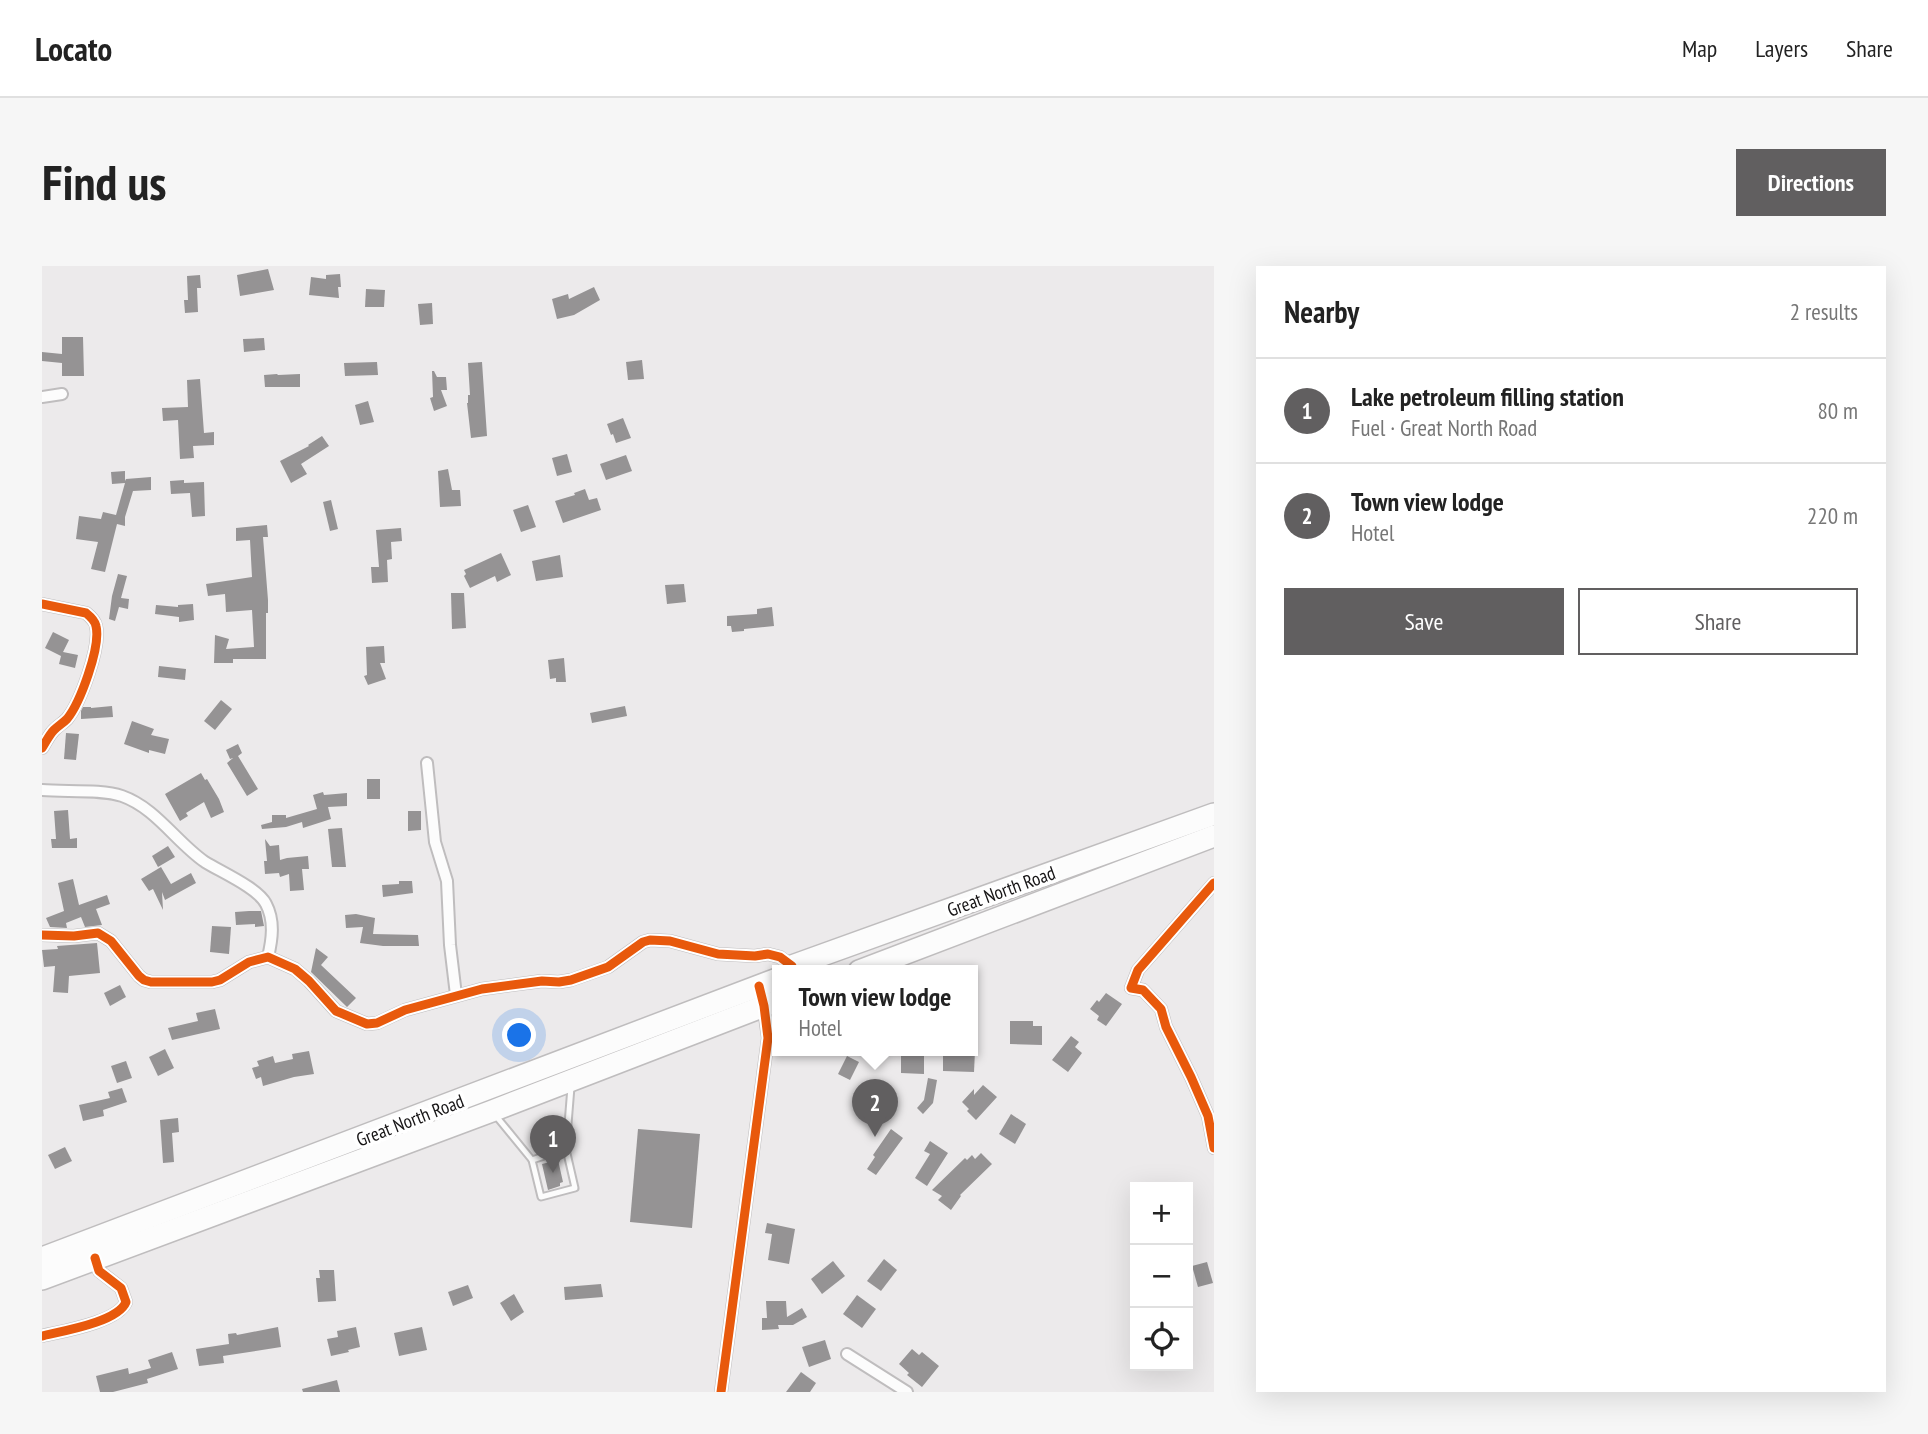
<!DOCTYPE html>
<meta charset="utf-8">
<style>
body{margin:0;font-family:"PT Sans Narrow",sans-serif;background:#f6f6f6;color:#222}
.controls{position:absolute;right:21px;bottom:21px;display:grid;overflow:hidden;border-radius:0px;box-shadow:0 7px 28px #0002}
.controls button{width:63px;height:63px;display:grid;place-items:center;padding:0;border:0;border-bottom:2px solid #e0e0e0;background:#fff;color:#222;font:35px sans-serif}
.you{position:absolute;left:478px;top:770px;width:24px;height:24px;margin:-18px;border:5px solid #fff;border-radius:50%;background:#1a73e8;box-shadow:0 0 0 10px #1a73e833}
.badge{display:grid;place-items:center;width:46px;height:46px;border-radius:50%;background:#615f60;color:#fff;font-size:23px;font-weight:700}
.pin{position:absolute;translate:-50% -58px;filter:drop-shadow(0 2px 4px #0008)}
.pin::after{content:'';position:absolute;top:37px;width:24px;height:21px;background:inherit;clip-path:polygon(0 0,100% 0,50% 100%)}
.popup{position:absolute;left:730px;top:699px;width:206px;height:91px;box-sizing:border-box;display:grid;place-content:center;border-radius:0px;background:#fff;filter:drop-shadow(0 2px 5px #0005);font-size:23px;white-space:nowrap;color:#767676}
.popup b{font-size:26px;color:#222}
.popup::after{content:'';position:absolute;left:50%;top:100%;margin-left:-14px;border:14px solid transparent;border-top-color:#fff}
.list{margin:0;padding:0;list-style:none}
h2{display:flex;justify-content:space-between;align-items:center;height:91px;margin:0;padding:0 28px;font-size:30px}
h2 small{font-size:23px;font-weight:400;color:#767676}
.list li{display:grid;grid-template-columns:46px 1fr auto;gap:21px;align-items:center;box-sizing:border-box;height:105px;padding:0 28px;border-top:2px solid #e0e0e0}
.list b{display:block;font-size:26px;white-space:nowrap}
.list p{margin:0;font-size:23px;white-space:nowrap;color:#767676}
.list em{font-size:23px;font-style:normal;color:#767676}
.actions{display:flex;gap:14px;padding:21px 28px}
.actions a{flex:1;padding:16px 0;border:2px solid #615f60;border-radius:0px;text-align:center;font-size:24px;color:#615f60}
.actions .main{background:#615f60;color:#fff}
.icon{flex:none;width:38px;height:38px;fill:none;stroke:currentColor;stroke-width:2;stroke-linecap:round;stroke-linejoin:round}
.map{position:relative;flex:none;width:1172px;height:1126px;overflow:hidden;border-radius:0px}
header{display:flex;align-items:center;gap:42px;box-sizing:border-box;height:98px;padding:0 35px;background:#fff;border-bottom:2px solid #e0e0e0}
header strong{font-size:33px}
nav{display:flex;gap:38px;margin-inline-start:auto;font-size:24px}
.intro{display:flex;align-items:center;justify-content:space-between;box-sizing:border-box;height:168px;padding:0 42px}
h1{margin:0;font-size:49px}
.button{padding:18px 32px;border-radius:0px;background:#615f60;color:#fff;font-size:24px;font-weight:700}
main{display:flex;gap:42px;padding:0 42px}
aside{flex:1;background:#fff;border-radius:0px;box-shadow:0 7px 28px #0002}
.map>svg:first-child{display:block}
</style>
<header>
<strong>Locato</strong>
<nav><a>Map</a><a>Layers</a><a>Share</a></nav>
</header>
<div class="intro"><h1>Find us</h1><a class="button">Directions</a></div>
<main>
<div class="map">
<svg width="1172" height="1126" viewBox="0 0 1172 1126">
<rect width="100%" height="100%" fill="#eceaeb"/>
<g fill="#959394">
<polygon points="226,3 232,24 198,30 195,9"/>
<polygon points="298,8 299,21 296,21 297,32 267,29 269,11 284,13 284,9"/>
<polygon points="158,9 159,22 155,22 156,46 143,47 142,34 146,34 145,10"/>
<polygon points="552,21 558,34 532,49 515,53 510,33 526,28 527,33"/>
<polygon points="324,23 343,24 342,41 323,41"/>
<polygon points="390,37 391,58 378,59 376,38"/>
<polygon points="20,71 41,71 42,110 20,110 20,97 0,95 0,86 20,88"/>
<polygon points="222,72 223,84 202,86 201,73"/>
<polygon points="600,94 602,113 586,114 584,96"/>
<polygon points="335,96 336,109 303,110 302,97"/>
<polygon points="440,96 445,170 429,172 425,137 426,137 426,129 428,129 426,97"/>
<polygon points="390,105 392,105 395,111 404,111 405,124 399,124 405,140 392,145 388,132 391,131"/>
<polygon points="235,108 236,109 258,108 258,121 223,121 222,109"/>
<polygon points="158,113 162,167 172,166 172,179 151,180 152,192 138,193 136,154 121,155 120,142 146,141 145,114"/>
<polygon points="326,135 332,156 318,159 313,139"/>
<polygon points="581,152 589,172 574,177 571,168 569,169 565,158"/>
<polygon points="280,170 287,180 259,198 265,208 249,217 238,195 267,180 266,179"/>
<polygon points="525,188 530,206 515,210 510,192"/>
<polygon points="584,189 590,205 564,214 558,198"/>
<polygon points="406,203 410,224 418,224 419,240 398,241 396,205"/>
<polygon points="83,205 83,215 84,213 109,211 109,224 91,225 83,251 83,260 75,258 63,306 49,303 56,276 34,273 37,250 59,253 61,246 74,249 83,217 70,218 69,206"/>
<polygon points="142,214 142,217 162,216 163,250 150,251 148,227 129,228 128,215"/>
<polygon points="543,223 547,234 555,232 559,244 521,257 513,235 533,229 532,227"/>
<polygon points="289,234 296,263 288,265 281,236"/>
<polygon points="486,239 494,261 479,266 471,244"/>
<polygon points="225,259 226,271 221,271 226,334 226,347 224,347 224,393 191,393 191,397 172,397 173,369 187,373 184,383 212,381 210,344 184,346 183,328 166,330 164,318 210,311 208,274 194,275 194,262"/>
<polygon points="359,262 360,275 349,276 350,293 345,294 346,316 330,317 329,301 337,301 334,264"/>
<polygon points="459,287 469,309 455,316 453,310 428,322 422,310 424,308 422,304"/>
<polygon points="518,289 521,311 494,315 490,295"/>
<polygon points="76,308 85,310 79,332 87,333 86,343 77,341 73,355 67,353 70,330"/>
<polygon points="642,318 644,336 625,338 623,319"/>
<polygon points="409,327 422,327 424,362 410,363"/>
<polygon points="151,338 152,354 137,356 137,351 113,348 114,339 136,341 136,339"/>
<polygon points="730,341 732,360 702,363 702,365 690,366 689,360 685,360 685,350 715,348 715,343"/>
<polygon points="11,366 27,374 21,386 36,389 33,402 17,398 19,390 3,382"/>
<polygon points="342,380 343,397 338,397 344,413 326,419 322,410 325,409 324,381"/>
<polygon points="522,392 524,416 514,416 514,412 508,413 506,394"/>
<polygon points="117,400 144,403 143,414 116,411"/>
<polygon points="179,434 190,443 173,464 162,455"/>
<polygon points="70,440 71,451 39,453 39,445 41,441 49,441 49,442"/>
<polygon points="583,440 585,450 550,457 548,447"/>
<polygon points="90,455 112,463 109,469 127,473 123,488 107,484 107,487 82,478"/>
<polygon points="24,467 37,468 34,494 22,493"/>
<polygon points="196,478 200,487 196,490 216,523 205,530 185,497 191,492 188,493 184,484"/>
<polygon points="159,507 163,514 165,513 177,533 182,546 169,552 162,536 144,547 146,550 138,555 123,528"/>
<rect x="325" y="513" width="13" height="20"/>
<polygon points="281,526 282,529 305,527 305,540 286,541 289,553 261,562 260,556 244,561 220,563 219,559 230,556 230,549 244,549 244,552 275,543 271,529"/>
<polygon points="26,544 28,573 35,572 35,582 10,582 9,573 14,573 12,545"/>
<polygon points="366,545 379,545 379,564 366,565"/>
<polygon points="300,562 304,601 290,601 286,563"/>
<polygon points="223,573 228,580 237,579 238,594 245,592 266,590 267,603 260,603 262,624 248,625 247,608 238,611 237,607 223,608 222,595 225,595"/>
<polygon points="126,580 133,591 116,601 110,590"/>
<polygon points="119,601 129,618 149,607 154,617 123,634 120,626 121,644 111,623 107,625 99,613"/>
<polygon points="31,613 37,639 65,629 68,638 54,643 60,659 43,661 39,651 24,657 25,662 8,661 4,652 22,645 16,617"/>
<polygon points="357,615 370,615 371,627 341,631 340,619 357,618"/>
<polygon points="207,645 219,645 222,660 213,661 213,658 194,659 193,646"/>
<polygon points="314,648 333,652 331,668 376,669 377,680 341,680 318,677 321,661 304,662 303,649"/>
<polygon points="170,660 189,661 187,688 168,686"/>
<polygon points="55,677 58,707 27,710 26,727 11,726 13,700 2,701 0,684 16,683 15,680"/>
<polygon points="274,682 286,691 279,699 314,732 305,741 269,706"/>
<polygon points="78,719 84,731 68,740 62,727"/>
<polygon points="1064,727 1080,738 1064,760 1055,754 1057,750 1048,743 1055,734 1057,736"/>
<polygon points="173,743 178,763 130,774 126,762 156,755 154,747"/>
<polygon points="968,755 991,755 991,760 1000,760 1000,779 968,778"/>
<polygon points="1029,770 1037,776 1033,781 1040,787 1026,806 1010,794"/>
<polygon points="123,783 132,802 116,810 107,791"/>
<polygon points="267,785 272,808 252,811 221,820 219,811 214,813 210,802 217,800 215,795 231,790 233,797 251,793 250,788"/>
<polygon points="901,785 933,785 932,806 901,805"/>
<polygon points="859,786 882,786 882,808 859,807"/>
<polygon points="805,790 817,796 808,814 796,808"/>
<polygon points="84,795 90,812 75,817 69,800"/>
<polygon points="886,812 895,814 891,837 881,848 875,842 882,834"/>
<polygon points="941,819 955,831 934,854 925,845 927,843 920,836 932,823 932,829"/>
<polygon points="80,822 85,836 61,844 62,850 41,855 37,839 68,832 66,826"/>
<polygon points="969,848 984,858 973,878 957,868"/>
<polygon points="136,852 137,866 130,867 132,896 121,897 118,854"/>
<polygon points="596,863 658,868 650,962 588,956"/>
<polygon points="849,863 861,872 834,909 825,903 833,891 831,889"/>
<polygon points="888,875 906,887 885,920 873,912 888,888 882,885"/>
<polygon points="23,881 30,895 13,903 6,889"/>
<polygon points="939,887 950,898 918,929 919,930 909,944 896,934 900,930 890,924 923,892 925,894 930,889 933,893"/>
<polygon points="516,894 521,916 518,917 518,920 506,924 500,898"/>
<polygon points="725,957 753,963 747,998 726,994 730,968 723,967"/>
<polygon points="842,993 855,1004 839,1025 825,1015"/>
<polygon points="791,995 803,1010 780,1028 769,1013"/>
<polygon points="1165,996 1171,1017 1156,1021 1150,1000"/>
<polygon points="277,1004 292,1004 294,1035 276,1036 274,1012 278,1012"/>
<polygon points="559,1018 561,1031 523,1034 522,1021"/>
<polygon points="426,1019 431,1032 411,1040 406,1026"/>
<polygon points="472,1028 482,1046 469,1055 458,1037"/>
<polygon points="815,1029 834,1043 820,1062 801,1048"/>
<polygon points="724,1035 744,1035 745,1051 760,1042 765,1051 751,1059 736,1059 737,1063 720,1064 720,1052 725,1052"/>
<polygon points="236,1061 239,1081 181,1090 182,1097 157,1100 154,1083 187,1078 186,1068 194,1067 195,1069"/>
<polygon points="314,1061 318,1081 306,1084 307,1086 289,1090 285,1073 296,1071 295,1065"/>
<polygon points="380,1061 385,1084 357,1090 352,1067"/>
<polygon points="783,1074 789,1093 767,1101 760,1081"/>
<polygon points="870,1083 877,1089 880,1086 897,1100 880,1121 865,1109 867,1107 857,1098"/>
<polygon points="130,1086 136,1103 105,1113 106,1117 71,1126 58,1126 54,1110 86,1102 87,1108 109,1102 106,1094"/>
<polygon points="759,1106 774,1117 768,1126 744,1126"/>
<polygon points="295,1114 298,1126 261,1126 260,1123"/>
</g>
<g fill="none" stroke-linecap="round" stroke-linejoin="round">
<defs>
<g id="lane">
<polyline points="454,850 490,894 524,883 529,821"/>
<polyline points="490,894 499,931 533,922 524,883"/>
</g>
<g id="street">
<polyline points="0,131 20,128"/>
<path d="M0,338L44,347C49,351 53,355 54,360C59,381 38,437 25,453C21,457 16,460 12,464C7,469 4,476 0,482"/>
<polyline points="385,497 393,576 405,615 408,679 414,729"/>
<path d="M0,524C23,526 60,523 80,530C114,542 134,576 163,596C179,606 216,622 224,638C233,655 230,674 226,691"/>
<polyline points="1172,617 1096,704 1089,722 1101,724 1119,743 1124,761 1149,811 1166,850 1172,882"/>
<polyline points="0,669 32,670 56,667 69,675 97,710 102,714 109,716 170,716 178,714 207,696 226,691 253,703 267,715 294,745 325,758 335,757 363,744 440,723 500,715 517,716 529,714 566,701 601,676 608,674 628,675 676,688 713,690 726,688 738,691 750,700"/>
<path d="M0,1070C21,1065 76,1056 84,1036L79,1022L57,1005L53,992"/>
<polyline points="805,1088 865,1126"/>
<polyline points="679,1126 726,772 721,736"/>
</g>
<g id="highway">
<polyline points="748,705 750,700 1172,548"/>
<polyline points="817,705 1172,570"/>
<polyline points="0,992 735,713"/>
<polyline points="0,1013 450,845 735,735"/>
</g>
</defs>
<use href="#lane" stroke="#bfbdbe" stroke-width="9"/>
<use href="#street" stroke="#bfbdbe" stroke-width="14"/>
<use href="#highway" stroke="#bfbdbe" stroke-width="24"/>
<use href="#lane" stroke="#fcfcfc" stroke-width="5"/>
<use href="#street" stroke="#fcfcfc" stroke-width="10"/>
<use href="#highway" stroke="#fcfcfc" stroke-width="21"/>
<defs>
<g id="cycleway">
<path d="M0,338L44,347C49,351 53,355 54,360C59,381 38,437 25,453C21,457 16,460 12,464C7,469 4,476 0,482"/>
<polyline points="1172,617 1096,704 1089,722 1101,724 1119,743 1124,761 1149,811 1166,850 1172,882"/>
<polyline points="0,669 32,670 56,667 69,675 97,710 102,714 109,716 170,716 178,714 207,696 226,691 253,703 267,715 294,745 325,758 335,757 363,744 440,723 500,715 517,716 529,714 566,701 601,676 608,674 628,675 676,688 713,690 726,688 738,691 750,700"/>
<path d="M0,1070C21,1065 76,1056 84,1036L79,1022L57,1005L53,992"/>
<polyline points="679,1126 726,772 722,740 717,720"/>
</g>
</defs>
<use href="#cycleway" stroke="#fff" stroke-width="13"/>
<use href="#cycleway" stroke="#e8590c" stroke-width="9"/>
</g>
<g text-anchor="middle" stroke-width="7" stroke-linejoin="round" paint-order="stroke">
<g font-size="19" fill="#161415" stroke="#fff">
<text transform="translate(959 625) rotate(-20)" y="7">Great North Road</text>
<text transform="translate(368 854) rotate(-21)" y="7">Great North Road</text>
</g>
</g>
</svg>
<div class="controls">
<button>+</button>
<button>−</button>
<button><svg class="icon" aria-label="locate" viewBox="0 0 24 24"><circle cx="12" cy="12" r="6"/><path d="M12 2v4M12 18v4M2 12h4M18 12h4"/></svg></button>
</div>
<div class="you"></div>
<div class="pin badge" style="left:511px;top:907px">1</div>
<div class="pin badge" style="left:833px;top:871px">2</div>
<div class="popup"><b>Town view lodge</b>Hotel</div>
</div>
<aside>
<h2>Nearby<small>2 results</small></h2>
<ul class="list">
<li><span class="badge">1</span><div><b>Lake petroleum filling station</b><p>Fuel · Great North Road</p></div><em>80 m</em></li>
<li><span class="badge">2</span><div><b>Town view lodge</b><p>Hotel</p></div><em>220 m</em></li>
</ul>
<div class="actions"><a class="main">Save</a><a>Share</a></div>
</aside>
</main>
